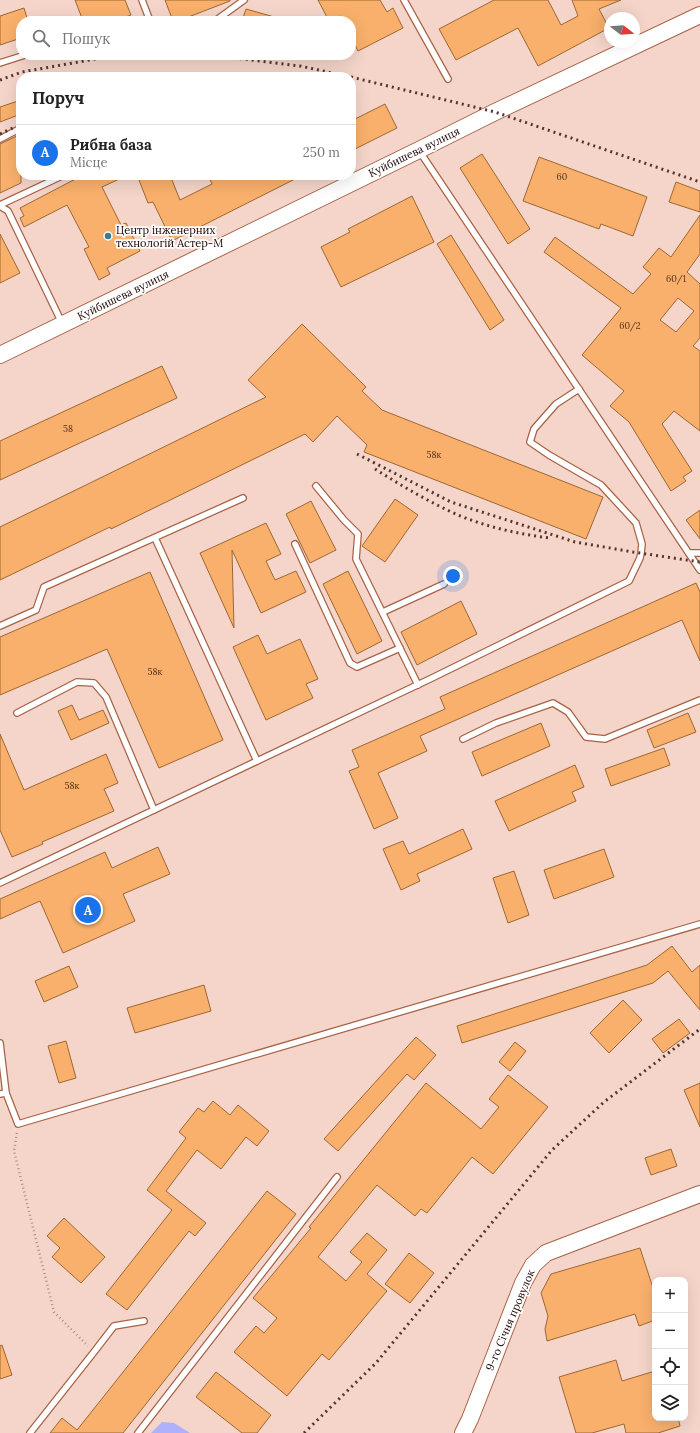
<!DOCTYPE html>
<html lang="uk">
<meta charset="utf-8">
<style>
body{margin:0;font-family:Lora,serif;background:#f6f6f6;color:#222}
.controls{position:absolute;right:12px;bottom:12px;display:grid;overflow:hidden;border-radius:8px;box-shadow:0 4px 16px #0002}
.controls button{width:36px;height:36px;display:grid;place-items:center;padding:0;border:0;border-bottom:1px solid #e0e0e0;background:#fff;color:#222;font:20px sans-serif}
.compass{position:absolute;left:604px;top:12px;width:36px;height:36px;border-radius:50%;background:#fff;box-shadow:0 4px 16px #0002;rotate:107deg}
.you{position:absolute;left:453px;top:576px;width:14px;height:14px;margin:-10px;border:3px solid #fff;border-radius:50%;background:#1a73e8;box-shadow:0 0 0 6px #1a73e833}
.badge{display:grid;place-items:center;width:26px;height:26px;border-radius:50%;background:#1a73e8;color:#fff;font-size:13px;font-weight:700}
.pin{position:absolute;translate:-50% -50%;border:2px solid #fff;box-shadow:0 1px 4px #0006}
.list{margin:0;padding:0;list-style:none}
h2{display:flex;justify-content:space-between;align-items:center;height:52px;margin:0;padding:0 16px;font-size:17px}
h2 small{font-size:13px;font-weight:400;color:#767676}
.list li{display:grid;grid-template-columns:26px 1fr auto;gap:12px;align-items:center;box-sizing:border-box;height:56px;padding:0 16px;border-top:1px solid #e0e0e0}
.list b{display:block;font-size:15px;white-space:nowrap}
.list p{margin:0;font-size:13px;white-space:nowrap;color:#767676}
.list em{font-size:13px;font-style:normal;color:#767676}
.icon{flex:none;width:22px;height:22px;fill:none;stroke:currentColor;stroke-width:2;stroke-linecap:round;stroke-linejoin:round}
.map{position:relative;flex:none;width:700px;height:1433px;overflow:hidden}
.search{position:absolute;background:#fff;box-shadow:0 4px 16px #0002;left:16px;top:16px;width:340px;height:44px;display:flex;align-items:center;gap:10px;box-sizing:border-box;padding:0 14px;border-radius:16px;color:#767676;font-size:15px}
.panel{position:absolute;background:#fff;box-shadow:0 4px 16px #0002;left:16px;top:72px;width:340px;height:108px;border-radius:16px}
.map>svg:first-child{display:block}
</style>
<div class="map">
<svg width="700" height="1433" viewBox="0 0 700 1433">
<rect width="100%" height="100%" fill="#f5d5c9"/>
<polygon fill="#afb1fc" points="162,1422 174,1423 190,1433 151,1433"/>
<g fill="#f9b06c" stroke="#9e6732" fill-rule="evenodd">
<polygon points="75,0 125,0 131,15 115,21 83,21"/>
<polygon points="165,0 230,0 230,1 178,21 173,21"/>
<polygon points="318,0 380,0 387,12 393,8 403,28 358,51 351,37 351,21 342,21 340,16 329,21"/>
<polygon points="494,0 548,0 561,25 578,16 572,0 621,0 599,9 609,28 538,66 518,28 456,60 439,29"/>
<polygon points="24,8 28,21 21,21 21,38 0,45 0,16"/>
<polygon points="246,9 278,18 277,21 242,21"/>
<polygon points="21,100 21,114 0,122 0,107"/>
<polygon points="385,104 397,128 351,151 351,121"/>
<polygon points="21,134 21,183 0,193 0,144"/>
<polygon points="482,154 530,229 508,244 460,168"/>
<polygon points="539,157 647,197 633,236 601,224 599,229 523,201"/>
<polygon points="83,175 128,175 102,187 121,225 126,223 140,251 107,268 110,274 99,280 84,249 89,247 67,205 24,227 20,218 24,216 20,208"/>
<polygon points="137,175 170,175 180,200 212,184 208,175 303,175 172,241 153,202 148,203"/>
<polygon points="676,182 700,191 700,212 669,202"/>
<polygon points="412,196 434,242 341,287 321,247 350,232 348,229"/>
<path d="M700,215V254L687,272L700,284V338L693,346L700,351V431L674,411L662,424L692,471L683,477L686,481L671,491L629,422L610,406L624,391L582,355L621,308L544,252L555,237L633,294L651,274L643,267L659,248L671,257ZM678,298L694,311L676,332L660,320Z"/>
<polygon points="0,234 20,273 0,283"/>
<polygon points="451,235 504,320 490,330 437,244"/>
<polygon points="302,324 366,387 362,391 382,410 603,497 586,539 364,452 367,445 337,416 313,442 305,434 111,529 110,527 0,580 0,527 266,397 248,380"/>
<polygon points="162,366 177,398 0,480 0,441"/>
<polygon points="395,499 418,515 385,562 362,546"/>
<polygon points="311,501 336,550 310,563 286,514"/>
<polygon points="700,510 700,539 686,520"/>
<polygon points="266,523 281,554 266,561 275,580 296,571 306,592 261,613 232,550 234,628 200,553"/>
<polygon points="348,571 382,641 357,654 323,584"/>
<polygon points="150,572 223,740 159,768 107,649 0,695 0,637"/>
<polygon points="696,583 700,592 700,661 682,620 420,736 427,751 378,773 398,818 374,829 349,771 359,767 352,750 445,709 440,697"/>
<polygon points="461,601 477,634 417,665 401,632"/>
<polygon points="258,635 267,654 300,639 318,679 306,684 313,698 266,720 233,647"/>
<polygon points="72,705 79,720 103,710 109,723 71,740 58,711"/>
<polygon points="688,713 696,732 654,748 647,730"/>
<polygon points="541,723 550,746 482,776 472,752"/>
<polygon points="0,734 24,790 106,754 118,783 104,789 114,811 42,842 43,844 12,857 0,830"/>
<polygon points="664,748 670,765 611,786 605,769"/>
<polygon points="575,765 584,787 572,792 576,801 509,831 495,801"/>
<polygon points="463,829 472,849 417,874 420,881 401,890 383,849 403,841 409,854"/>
<polygon points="158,847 170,874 123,894 135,921 63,953 40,901 0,919 0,899 105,852 112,868"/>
<polygon points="604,849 614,877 554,899 544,870"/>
<polygon points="514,871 529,915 508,923 493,878"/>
<polygon points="672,946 692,972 700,965 700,1010 668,971 653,983 462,1043 457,1026 647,965"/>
<polygon points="69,966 78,987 44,1002 35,981"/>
<polygon points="204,985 211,1011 135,1033 127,1008"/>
<polygon points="623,1000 642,1020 609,1053 590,1033"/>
<polygon points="679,1019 690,1033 663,1053 652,1039"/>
<polygon points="416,1037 436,1055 414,1080 407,1074 338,1151 324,1139"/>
<polygon points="66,1041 76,1078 59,1083 48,1046"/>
<polygon points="515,1042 526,1051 510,1071 499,1062"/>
<polygon points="508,1075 548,1107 493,1174 472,1157 427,1213 421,1209 415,1216 377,1185 318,1257 346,1281 362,1262 350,1252 367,1233 387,1250 367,1274 387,1291 329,1360 322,1354 287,1396 234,1352 256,1326 264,1333 277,1318 253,1298 311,1228 309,1227 426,1083 481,1129 499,1107 489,1099"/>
<polygon points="700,1083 700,1127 684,1090"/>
<polygon points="213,1101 230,1115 238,1105 269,1131 257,1146 246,1137 221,1169 197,1150 166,1191 206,1223 195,1236 189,1231 127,1310 106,1294 172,1210 147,1190 186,1138 179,1132 198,1108 204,1112"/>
<polygon points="671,1149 677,1166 651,1175 645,1158"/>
<polygon points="267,1191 296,1214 123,1433 50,1433 62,1418 77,1430"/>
<polygon points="64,1218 105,1257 81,1283 52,1257 60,1248 47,1236"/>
<polygon points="640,1248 655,1294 655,1320 639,1326 635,1314 547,1341 545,1329 548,1316 541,1293 551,1274"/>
<polygon points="409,1253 434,1273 410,1303 385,1284"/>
<polygon points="2,1345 12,1375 0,1379 0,1346"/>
<polygon points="616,1360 622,1381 655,1371 655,1418 678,1418 680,1426 658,1433 626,1433 624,1424 592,1433 576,1433 559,1377"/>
<polygon points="216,1372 271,1415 257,1433 242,1433 196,1397"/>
</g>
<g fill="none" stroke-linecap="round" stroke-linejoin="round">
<defs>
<g id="lane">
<polyline points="142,0 150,21"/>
<polyline points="404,0 448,79"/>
<polyline points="215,21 244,0"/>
<polyline points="0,63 25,55"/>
<polyline points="0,139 21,128"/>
<polyline points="420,152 700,570"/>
<polyline points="0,205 64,175"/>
<polyline points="0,206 8,211 62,323"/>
<polyline points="316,486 344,520 358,534 356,559 418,685"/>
<polyline points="155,538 257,761"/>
<polyline points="295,544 350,663 357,667 400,648"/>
<polyline points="689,553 700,553"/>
<polyline points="383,612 444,584"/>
<polyline points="0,626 36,610 44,587 243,498"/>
<polyline points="17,713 77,682 94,683 106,697 154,810"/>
<polyline points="463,739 496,723 553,703 568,712 586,737 605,739 700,700"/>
<polyline points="0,883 432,678 629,581 640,558 641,553 642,544 636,523 601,485 549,455 530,442 534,429 556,404 579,389"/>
<polyline points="0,1043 6,1093 18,1124 700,924"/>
<polyline points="0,1094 6,1093"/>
<polyline points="30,1433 94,1352 114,1326 144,1321"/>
<polyline points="138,1433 337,1177"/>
</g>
<g id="secondary">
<polyline points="0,355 419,150 495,112 700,15"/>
<polyline points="463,1433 470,1419 523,1283 533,1265 546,1253 700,1194"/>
</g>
</defs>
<use href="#lane" stroke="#a86347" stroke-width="8"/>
<use href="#secondary" stroke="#a86347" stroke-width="18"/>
<polyline stroke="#ac8e85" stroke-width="2.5" stroke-dasharray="1 3" stroke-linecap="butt" points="17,1133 14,1151 54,1312 88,1346"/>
<use href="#lane" stroke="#fff" stroke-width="5.5"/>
<use href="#secondary" stroke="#fff" stroke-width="16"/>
<g stroke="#513630" stroke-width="3" stroke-dasharray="2 4" stroke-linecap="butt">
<polyline points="210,55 300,66 351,77"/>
<polyline points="351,77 495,112 700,182"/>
<polyline points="0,80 22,72 118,55"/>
<polyline points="0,134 21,124"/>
<polyline points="357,454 451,502 575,542 633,552 700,562"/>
<path d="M375,469C402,486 429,502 458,515C487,527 518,534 550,538"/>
<polyline points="304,1433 376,1363 552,1150 604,1102 700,1029"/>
</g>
</g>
<circle fill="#3b7a8f" stroke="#fefefe" stroke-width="1.5" cx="108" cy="236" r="4"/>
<g text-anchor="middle" stroke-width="3.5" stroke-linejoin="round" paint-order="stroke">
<g font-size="9" fill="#55301b">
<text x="562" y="180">60</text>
<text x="676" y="282">60/1</text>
<text x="630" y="329">60/2</text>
<text x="68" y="432">58</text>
<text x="434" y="458">58к</text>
<text x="155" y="675">58к</text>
<text x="72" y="789">58к</text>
</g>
<g font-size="11" fill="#1e0500" stroke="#fefefe">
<text transform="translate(414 152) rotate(-26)" y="4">Куйбишева вулиця</text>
<text transform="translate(123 295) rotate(-26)" y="4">Куйбишева вулиця</text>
<text transform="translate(510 1320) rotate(-67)" y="4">9-го Січня провулок</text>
</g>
<g font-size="11" fill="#1e0500" stroke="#fefefe" text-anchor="start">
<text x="116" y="234">Центр інженерних<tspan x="116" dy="13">технологій Астер-М</tspan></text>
</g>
</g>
</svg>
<div class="controls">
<button>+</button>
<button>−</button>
<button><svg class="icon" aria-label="locate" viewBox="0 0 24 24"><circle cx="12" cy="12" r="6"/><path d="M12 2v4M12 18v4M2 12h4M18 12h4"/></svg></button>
<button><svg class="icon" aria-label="layers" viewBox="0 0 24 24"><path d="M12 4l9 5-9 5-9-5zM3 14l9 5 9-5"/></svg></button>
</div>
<svg class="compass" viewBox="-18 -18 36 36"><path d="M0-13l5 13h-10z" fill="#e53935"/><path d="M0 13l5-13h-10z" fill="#767676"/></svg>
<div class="you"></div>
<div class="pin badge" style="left:88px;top:910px">A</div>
<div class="search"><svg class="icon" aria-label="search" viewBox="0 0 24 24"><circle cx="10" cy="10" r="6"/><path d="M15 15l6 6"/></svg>Пошук</div>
<section class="panel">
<h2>Поруч<small></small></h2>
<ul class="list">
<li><span class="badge">A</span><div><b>Рибна база</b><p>Місце</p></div><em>250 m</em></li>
</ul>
</section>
</div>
